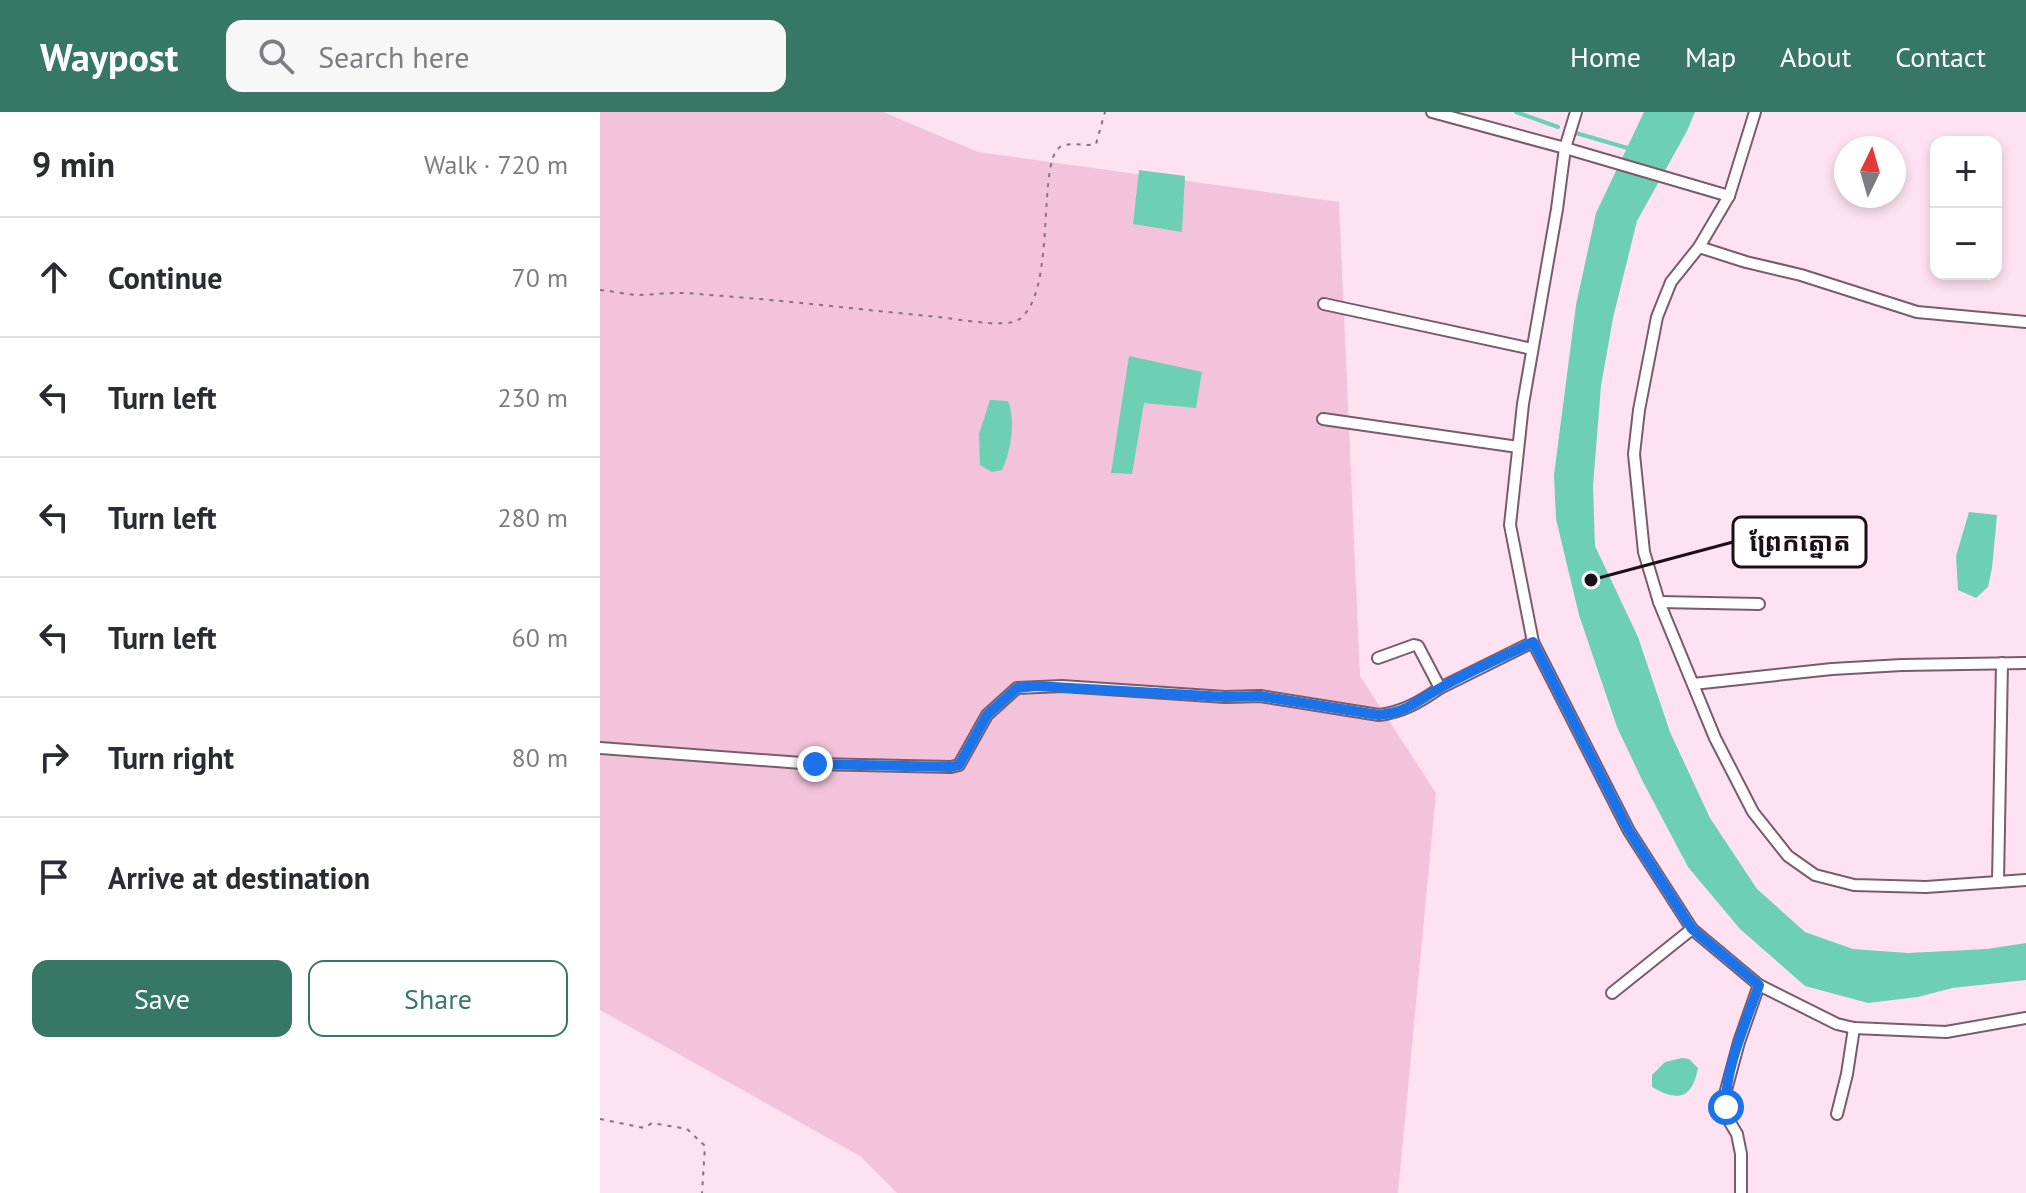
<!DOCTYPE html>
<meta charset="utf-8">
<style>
body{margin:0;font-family:"PT Sans","Noto Sans Khmer",sans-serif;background:#f7f7f7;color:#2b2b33}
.controls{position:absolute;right:24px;top:24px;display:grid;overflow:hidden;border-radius:16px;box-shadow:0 4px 12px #0003}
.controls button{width:72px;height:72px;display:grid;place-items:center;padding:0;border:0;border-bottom:2px solid #e1e1e2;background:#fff;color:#2b2b33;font:40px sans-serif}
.compass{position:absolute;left:1234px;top:24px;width:72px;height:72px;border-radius:50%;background:#fff;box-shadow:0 4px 12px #0003;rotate:5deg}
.stop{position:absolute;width:24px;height:24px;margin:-18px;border:6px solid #1a73e8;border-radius:50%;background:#fff}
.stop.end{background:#1a73e8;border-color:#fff;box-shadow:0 2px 8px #0008}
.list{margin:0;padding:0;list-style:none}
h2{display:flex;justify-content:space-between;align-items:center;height:104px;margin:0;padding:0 32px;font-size:34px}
h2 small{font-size:26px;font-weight:400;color:#7c7c81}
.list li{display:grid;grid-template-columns:52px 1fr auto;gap:24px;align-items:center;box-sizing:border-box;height:120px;padding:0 32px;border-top:2px solid #e1e1e2}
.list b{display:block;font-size:30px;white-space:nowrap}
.list em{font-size:26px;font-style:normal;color:#7c7c81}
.actions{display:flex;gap:16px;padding:24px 32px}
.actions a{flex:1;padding:18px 0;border:2px solid #377766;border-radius:16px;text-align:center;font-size:28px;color:#377766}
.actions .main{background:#377766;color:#fff}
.icon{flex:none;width:44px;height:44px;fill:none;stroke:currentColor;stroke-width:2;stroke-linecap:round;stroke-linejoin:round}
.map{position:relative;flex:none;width:1426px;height:1081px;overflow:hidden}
header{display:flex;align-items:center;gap:48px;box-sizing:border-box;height:112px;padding:0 40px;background:#377766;color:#fff}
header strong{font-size:38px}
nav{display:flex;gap:44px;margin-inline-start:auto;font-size:28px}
.search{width:560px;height:72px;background:#f7f7f7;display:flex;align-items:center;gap:20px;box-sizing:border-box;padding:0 28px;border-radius:16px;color:#7c7c81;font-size:30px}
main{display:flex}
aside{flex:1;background:#fff}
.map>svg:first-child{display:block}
</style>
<header>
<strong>Waypost</strong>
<div class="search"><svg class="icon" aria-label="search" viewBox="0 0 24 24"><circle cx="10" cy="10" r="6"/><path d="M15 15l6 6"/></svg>Search here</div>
<nav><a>Home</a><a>Map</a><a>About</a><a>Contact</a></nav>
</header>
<main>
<aside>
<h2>9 min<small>Walk · 720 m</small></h2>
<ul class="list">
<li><svg class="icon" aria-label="ahead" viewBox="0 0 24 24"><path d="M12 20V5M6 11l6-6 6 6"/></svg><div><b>Continue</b></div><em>70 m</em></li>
<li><svg class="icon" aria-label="left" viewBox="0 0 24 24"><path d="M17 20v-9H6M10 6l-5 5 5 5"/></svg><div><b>Turn left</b></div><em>230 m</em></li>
<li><svg class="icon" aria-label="left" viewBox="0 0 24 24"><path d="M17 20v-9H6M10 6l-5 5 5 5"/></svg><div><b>Turn left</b></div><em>280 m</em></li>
<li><svg class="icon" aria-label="left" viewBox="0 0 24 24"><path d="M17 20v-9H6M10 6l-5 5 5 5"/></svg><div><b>Turn left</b></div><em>60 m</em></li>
<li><svg class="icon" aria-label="right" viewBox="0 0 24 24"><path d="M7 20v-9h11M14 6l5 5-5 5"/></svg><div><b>Turn right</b></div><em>80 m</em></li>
<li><svg class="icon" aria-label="arrive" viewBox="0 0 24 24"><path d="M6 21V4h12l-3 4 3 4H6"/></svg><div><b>Arrive at destination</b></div></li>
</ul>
<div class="actions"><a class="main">Save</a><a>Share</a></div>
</aside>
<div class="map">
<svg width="1426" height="1081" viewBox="0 0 1426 1081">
<rect width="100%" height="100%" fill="#ffe2f1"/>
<polygon fill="#f3c3dc" points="0,0 283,0 378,40 739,90 760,564 836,681 798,1081 297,1081 260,1044 0,898"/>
<g fill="#6dcfb4">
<polygon points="1044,0 1095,0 1087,19 1037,109 1013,206 1001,274 993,374 995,434 1038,525 1070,620 1110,706 1157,777 1205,820 1253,837 1308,841 1387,837 1426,831 1426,868 1352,876 1318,885 1268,891 1205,874 1140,817 1088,755 1042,668 1017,615 979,503 956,407 954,363 976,193 996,101"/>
<polygon points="539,58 585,64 582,120 533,112"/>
<polygon points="529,244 602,260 596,296 544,291 532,362 511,361"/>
<path d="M390,288L408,289C416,309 411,339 402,358L392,360L380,353L379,322Z"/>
<polygon points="1369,400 1397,403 1392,456 1388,475 1376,486 1358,478 1356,444"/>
<path d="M1082,946L1089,947L1098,956C1092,987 1078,990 1052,975V963L1065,950Z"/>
</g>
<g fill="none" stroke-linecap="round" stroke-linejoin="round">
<g stroke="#6dcfb4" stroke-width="4">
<polyline points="916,0 958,15"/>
<polyline points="976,21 1031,37"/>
</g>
<defs>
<g id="minor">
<polyline points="832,0 965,36 1129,84"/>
<polyline points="976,0 965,36 957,97 923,292 910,413 933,530 1029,719 1092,817 1159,873 1237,912 1254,916 1346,920 1426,906"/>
<polyline points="1155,0 1129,84 1099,135 1071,170 1057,205 1039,298 1034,342 1044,440 1059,490 1115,626 1153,700 1188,744 1215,763 1254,773 1326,775 1426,768"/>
<polyline points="1099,135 1146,150 1201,163 1317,200 1426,210"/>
<polyline points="724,192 932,237"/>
<polyline points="723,307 918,335"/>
<polyline points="1059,490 1159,492"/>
<polyline points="778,546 814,533 818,534 840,576 933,530"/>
<polyline points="1093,572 1232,557 1302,553 1426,551"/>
<path d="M0,636L215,652L351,655L359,653L387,603L417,576L462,574L625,585L660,584L779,603C803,600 820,590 840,576"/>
<polyline points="1398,770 1402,551"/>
<polyline points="1012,881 1092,817"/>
<polyline points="1237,1002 1247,962 1254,916"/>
<polyline points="1141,1081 1141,1042 1137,1022 1128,1007 1125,982 1139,930 1159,873"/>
</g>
</defs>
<use href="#minor" stroke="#795b6b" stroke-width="14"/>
<g stroke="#86727d" stroke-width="2" stroke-dasharray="4 6" stroke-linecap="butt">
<path d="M0,178C12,179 24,182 36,183C50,183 65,181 79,181C89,181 99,182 109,183C182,188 255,197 328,204C347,205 405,217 418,208C458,183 436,50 460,35C471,29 485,35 496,32L505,0"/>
<polyline points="0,1007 44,1016 52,1011 87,1017 105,1034 102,1081"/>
</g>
<use href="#minor" stroke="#fff" stroke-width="10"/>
</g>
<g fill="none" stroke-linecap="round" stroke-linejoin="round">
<path stroke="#1a73e8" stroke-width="10" d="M215,652L351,655L359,653L387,603L417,576L436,574L625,585L660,584L779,603C808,600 817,589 842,575C871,559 903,545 933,530L1029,719L1092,817L1159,873C1147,908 1124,958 1126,995"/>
</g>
<path fill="none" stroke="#1c1017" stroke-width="3" d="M991 468L1133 430"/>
<circle fill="#1c1017" stroke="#fff" stroke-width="3" cx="991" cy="468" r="8"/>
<rect fill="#fff" stroke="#1c1017" stroke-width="3" x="1133" y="405" width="133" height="50" rx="8"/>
<g font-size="26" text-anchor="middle" font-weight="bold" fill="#1c1017">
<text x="1200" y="439">ព្រែកត្នោត</text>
</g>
</svg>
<div class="controls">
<button>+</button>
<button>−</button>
</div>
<svg class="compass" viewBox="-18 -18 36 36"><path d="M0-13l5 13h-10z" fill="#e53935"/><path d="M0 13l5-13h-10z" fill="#7c7c81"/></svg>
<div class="stop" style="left:1126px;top:995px"></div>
<div class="stop end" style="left:215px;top:652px"></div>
</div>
</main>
